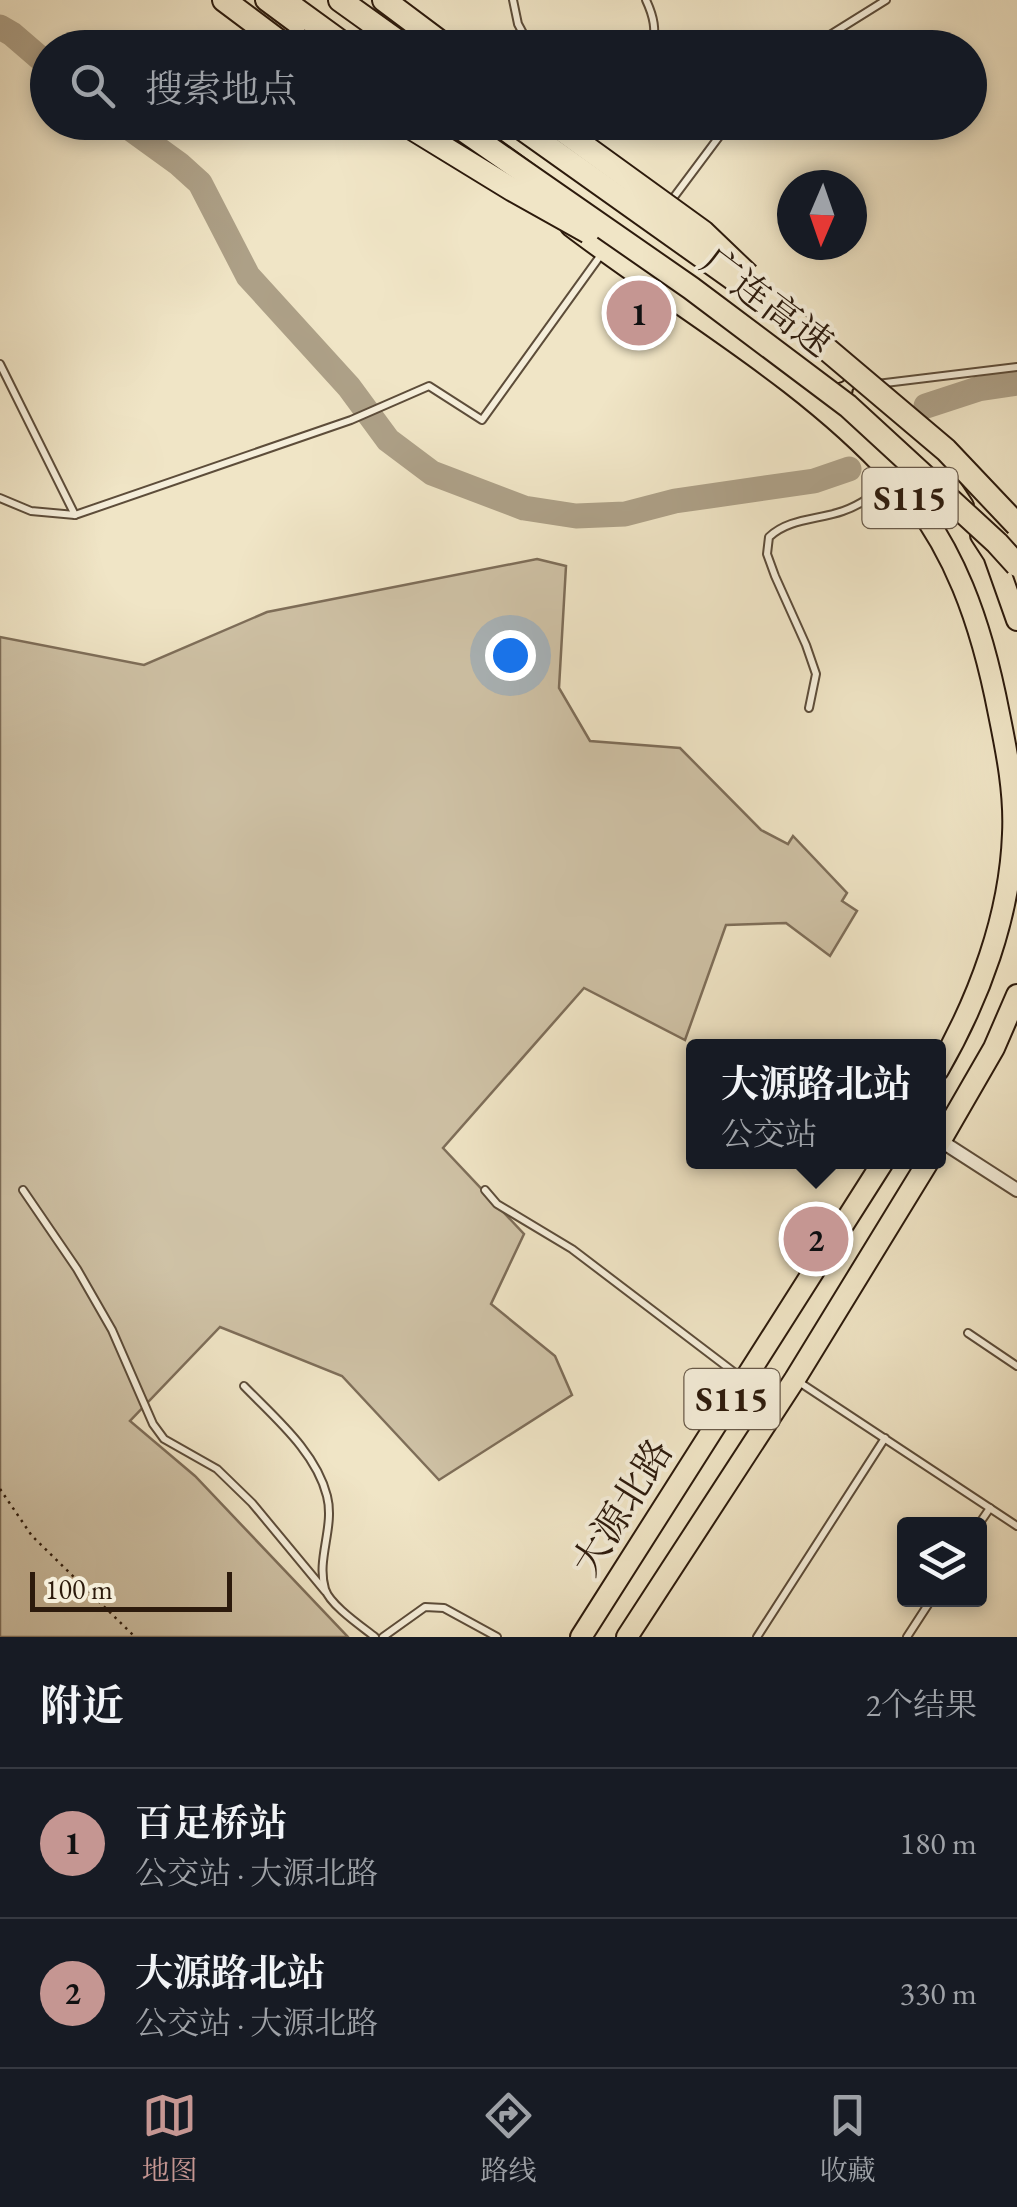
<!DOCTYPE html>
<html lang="zh">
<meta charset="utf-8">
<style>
body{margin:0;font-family:"EB Garamond","Noto Serif SC",serif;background:#242831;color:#f1f3f6}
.controls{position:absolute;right:30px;bottom:30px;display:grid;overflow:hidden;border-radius:10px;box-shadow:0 5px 15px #0003}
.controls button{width:90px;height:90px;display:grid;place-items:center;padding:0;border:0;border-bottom:2px solid #363941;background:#171b24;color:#f1f3f6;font:50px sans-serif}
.compass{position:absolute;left:777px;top:170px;width:90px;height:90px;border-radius:50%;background:#171b24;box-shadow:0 5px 15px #0003;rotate:182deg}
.scale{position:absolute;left:30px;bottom:25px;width:202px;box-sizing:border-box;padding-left:10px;border:5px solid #2c1a0c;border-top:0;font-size:28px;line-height:35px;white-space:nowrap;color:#2c1a0c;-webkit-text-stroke:8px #f5eeda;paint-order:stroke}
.you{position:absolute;left:510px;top:655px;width:35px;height:35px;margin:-25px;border:8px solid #fff;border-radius:50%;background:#1a73e8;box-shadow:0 0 0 15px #1a73e833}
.badge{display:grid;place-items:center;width:65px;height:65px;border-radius:50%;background:#c59692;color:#111;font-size:32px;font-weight:700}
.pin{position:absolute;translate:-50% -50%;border:5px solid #fff;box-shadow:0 2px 10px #0006}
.popup{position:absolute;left:686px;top:1039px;width:260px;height:130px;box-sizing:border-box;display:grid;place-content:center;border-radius:10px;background:#171b24;filter:drop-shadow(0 2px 8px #0005);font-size:32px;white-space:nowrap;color:#9ea1a6}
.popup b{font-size:38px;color:#f1f3f6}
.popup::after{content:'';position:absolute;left:50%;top:100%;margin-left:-20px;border:20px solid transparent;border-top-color:#171b24}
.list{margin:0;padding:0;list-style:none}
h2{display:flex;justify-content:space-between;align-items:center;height:130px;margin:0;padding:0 40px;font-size:42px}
h2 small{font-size:32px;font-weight:400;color:#9ea1a6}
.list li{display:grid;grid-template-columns:65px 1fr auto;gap:30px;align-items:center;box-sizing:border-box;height:150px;padding:0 40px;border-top:2px solid #363941}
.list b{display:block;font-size:38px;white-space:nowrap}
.list p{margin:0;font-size:32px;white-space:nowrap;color:#9ea1a6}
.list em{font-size:32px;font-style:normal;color:#9ea1a6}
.icon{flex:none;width:55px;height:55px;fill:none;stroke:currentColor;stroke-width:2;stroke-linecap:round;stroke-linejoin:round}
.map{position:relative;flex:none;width:1017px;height:1637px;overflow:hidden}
.search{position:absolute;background:#171b24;box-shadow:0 5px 15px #0003;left:30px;right:30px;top:30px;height:110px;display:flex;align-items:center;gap:25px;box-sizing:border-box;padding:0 35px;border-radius:55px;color:#9ea1a6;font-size:38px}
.sheet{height:430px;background:#171b24}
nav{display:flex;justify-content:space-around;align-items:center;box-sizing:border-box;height:140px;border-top:2px solid #363941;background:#171b24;font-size:28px;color:#9ea1a6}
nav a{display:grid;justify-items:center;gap:5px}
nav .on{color:#c59692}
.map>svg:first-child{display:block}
</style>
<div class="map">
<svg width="1017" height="1637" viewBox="0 0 1017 1637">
<rect width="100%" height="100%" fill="#f0e5c6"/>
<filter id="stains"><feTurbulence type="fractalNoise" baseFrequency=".002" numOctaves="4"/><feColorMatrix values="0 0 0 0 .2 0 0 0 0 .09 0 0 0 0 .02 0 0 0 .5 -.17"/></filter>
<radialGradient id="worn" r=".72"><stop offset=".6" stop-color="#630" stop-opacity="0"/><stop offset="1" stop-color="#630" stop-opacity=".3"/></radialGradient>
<polygon fill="#cfc2a6" stroke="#7e6e59" stroke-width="2.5" points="537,559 566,566 559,688 590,741 680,748 761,830 788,844 793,836 847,893 842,901 857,911 830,956 786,923 726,925 685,1040 584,988 443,1148 524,1234 491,1304 555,1356 572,1395 439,1480 342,1376 220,1327 130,1421 195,1476 348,1637 0,1637 0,637 144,665 267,612"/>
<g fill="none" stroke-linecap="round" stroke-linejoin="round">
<g stroke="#ada087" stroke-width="25">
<polyline points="0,27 12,34 48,65"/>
<polyline points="121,122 179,164 200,183 248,276 349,387 388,440 432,473 524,508 576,516 625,514 675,501 814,481 849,469"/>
<polyline points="926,406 978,389 1017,383"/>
</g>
<defs>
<g id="service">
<polyline points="513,0 518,24 531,48"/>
<path d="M646,0C654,17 656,29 653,48"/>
<polyline points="809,48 886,0"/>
<polyline points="671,201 730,122"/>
<polyline points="0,364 75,515"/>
<polyline points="877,384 1017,367"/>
<polyline points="0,498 31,511 75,515 351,420 429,386 482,420 603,252"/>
<path d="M809,708L816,674L806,645L775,576L767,554L769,537C789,518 818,520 843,511C861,505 876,493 890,482"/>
<polyline points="23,1190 77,1269 112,1330 153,1424 164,1439 217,1469 252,1503 325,1591"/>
<polyline points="485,1190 497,1204 572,1249 739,1376"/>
<polyline points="968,1333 1017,1366"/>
<polyline points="796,1380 1017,1526"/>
<path d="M244,1386C275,1418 316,1452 327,1496C335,1527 316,1559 325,1589C330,1605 361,1626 375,1637"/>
<polyline points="979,1524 990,1508"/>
<polyline points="383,1637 425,1607 444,1608 497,1637"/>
<polyline points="757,1637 885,1438"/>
<polyline points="907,1637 931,1600"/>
</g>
<polyline id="minor" points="941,1141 1017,1190"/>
<g id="primary">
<polyline points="266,0 297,23"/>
<polyline points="434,122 505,175"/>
<polyline points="494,122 837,372"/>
<path d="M571,226C677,307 803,377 893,476C955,543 982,626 999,714C1007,753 1015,794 1013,834C1010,916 979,999 938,1070"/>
<path d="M863,394C905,432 933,458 963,506"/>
<polyline points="981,535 994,555 1017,620"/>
<polyline points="938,1145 994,1048 1017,995"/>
<polyline points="581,1637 883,1162"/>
<polyline points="627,1637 795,1379 928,1162"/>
</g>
<g id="motorway">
<polyline points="224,0 288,48"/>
<polyline points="283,0 349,48"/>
<polyline points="340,0 407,48"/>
<polyline points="384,0 448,48"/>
</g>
</defs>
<use href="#service" stroke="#5d4d3a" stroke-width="10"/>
<use href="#minor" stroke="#5d4d3a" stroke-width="16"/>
<use href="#primary" stroke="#2c1a0c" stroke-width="24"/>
<use href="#motorway" stroke="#2c1a0c" stroke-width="26"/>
<polyline stroke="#2c1a0c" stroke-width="2.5" stroke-dasharray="2.5 5" stroke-linecap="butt" points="0,1489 32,1536 135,1637"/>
<use href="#service" stroke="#f5eeda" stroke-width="6"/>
<use href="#minor" stroke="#f5eeda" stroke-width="12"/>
<use href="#primary" stroke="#f0e5c6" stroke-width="20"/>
<use href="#motorway" stroke="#f0e5c6" stroke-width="22"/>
<defs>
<g id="motorway-bridge">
<polyline points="402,122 513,190 588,232"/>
<polyline points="452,122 691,288 848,406 997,543 1017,565"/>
<polyline points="513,122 797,324 946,450 1017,525"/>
<polyline points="551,122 703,232 748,275"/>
</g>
</defs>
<use href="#motorway-bridge" stroke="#2c1a0c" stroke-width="26" stroke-linecap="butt"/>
<use href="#motorway-bridge" stroke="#f0e5c6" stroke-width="22"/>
</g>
<g text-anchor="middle" stroke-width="8" stroke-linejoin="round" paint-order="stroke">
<g fill="#f5eeda" stroke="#685a4a" stroke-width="2.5">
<rect x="862.5" y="468" width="95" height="60" rx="8"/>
<rect x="684.5" y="1369" width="95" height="60" rx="8"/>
</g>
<g font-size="35" font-weight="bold" fill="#2c1a0c">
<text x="910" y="510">S115</text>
<text x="732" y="1411">S115</text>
</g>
<g font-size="38" fill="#2c1a0c" stroke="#f5eeda">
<text transform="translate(767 302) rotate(37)" y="13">广连高速</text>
<text transform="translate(622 1507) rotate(-58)" y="13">大源北路</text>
</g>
</g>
<rect width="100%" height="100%" filter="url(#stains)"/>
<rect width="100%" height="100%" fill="url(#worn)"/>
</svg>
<div class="controls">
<button><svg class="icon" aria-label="layers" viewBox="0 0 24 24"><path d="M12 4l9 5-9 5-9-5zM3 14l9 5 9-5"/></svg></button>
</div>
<svg class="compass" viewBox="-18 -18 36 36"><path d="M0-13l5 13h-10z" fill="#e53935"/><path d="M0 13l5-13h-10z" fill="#9ea1a6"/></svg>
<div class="scale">100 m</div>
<div class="you"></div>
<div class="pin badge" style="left:639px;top:313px">1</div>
<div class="pin badge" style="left:816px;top:1239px">2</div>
<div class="popup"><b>大源路北站</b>公交站</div>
<div class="search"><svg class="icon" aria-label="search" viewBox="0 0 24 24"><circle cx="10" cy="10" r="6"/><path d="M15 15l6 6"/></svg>搜索地点</div>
</div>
<section class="sheet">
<h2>附近<small>2个结果</small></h2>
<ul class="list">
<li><span class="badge">1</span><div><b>百足桥站</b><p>公交站 · 大源北路</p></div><em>180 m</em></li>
<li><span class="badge">2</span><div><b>大源路北站</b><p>公交站 · 大源北路</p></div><em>330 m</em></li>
</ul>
</section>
<nav>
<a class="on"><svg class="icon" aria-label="map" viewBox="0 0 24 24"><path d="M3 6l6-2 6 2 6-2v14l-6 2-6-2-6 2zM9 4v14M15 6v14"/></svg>地图</a>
<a><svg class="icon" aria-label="directions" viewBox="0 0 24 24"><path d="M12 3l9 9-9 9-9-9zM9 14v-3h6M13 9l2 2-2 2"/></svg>路线</a>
<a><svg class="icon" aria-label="saved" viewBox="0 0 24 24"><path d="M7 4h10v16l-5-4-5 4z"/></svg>收藏</a>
</nav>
